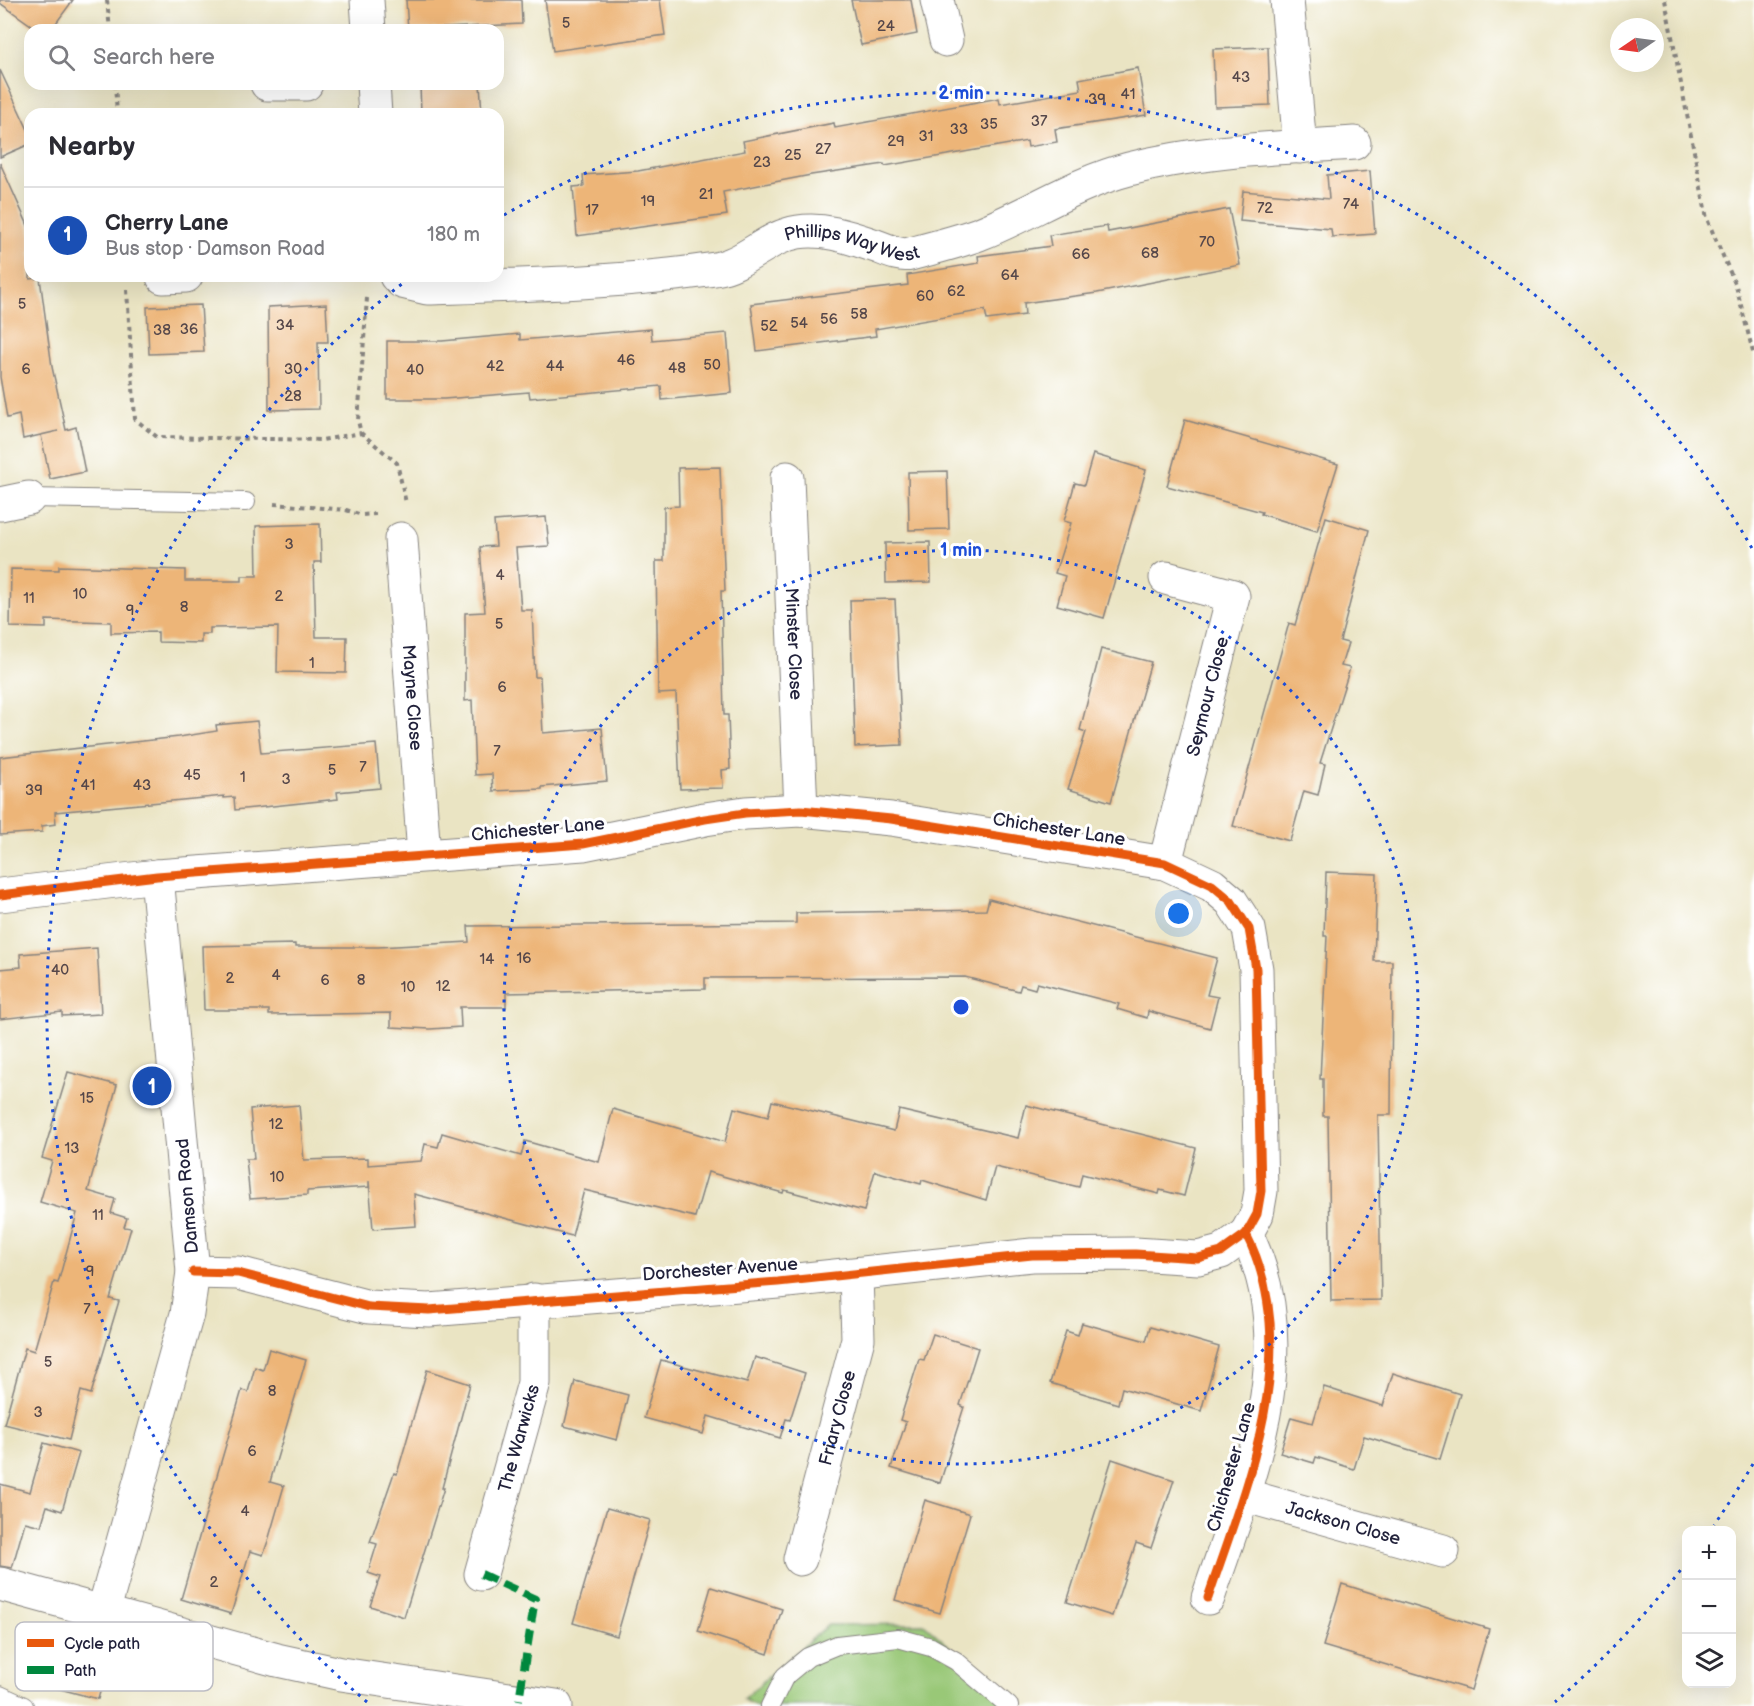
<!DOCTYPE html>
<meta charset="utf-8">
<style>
body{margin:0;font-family:"Balsamiq Sans",sans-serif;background:#f7f7f7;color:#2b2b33}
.controls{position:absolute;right:18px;bottom:18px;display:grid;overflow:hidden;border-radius:12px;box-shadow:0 6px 24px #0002}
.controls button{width:54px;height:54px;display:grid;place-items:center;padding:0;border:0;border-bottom:2px solid #e1e1e2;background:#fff;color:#2b2b33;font:30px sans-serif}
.compass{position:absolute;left:1610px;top:18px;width:54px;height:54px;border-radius:50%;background:#fff;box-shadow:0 6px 24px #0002;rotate:257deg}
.you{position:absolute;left:1179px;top:914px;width:21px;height:21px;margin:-15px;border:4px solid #fff;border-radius:50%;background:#1a73e8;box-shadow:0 0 0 9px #1a73e833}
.badge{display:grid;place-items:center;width:39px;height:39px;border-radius:50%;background:#b45309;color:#fff;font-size:20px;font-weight:700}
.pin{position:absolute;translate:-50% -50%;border:3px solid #fff;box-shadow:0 2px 6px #0006}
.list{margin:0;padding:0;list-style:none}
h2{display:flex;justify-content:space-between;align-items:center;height:78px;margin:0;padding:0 24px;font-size:26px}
h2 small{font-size:20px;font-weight:400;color:#7c7c81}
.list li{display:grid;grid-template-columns:39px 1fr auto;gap:18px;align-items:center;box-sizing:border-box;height:96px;padding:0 24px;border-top:2px solid #e1e1e2}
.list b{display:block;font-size:22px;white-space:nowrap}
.list p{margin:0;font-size:20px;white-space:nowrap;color:#7c7c81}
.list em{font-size:20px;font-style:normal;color:#7c7c81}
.icon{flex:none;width:33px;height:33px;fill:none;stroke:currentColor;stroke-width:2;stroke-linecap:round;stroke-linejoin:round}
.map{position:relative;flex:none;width:1754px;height:1706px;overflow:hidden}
.search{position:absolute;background:#fff;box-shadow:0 6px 24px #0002;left:24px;top:24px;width:480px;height:66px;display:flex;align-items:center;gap:15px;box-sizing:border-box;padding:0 21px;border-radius:18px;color:#7c7c81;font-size:22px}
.panel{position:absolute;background:#fff;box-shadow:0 6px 24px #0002;left:24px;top:108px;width:480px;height:174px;border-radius:18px}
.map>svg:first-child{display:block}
</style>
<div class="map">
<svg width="1754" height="1706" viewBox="0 0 1754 1706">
<rect width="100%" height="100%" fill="#fff"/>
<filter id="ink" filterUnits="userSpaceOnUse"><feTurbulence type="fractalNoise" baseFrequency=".0167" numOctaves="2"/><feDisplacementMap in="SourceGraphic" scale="12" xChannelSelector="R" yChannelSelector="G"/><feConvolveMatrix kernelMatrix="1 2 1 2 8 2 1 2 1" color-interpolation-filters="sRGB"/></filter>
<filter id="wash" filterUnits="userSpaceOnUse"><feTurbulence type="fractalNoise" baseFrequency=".008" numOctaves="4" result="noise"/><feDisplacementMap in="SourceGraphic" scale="24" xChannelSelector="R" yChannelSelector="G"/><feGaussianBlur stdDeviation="1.35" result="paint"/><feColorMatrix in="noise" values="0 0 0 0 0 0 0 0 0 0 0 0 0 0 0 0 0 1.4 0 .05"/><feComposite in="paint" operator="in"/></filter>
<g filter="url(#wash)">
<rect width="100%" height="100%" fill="#eae4c3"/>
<polygon fill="#99c877" stroke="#5e7559" stroke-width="1.5" points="924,1624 1017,1706 902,1706 899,1701 888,1706 757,1706 743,1699 828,1625"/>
<g id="blocks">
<g fill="#edb578">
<polygon points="0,0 73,0 51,30 38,30 0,3"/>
<polygon points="406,0 521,0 522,24 408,30"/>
<polygon points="545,0 660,0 665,35 553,51"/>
<polygon points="851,0 911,0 917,34 861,45"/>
<polygon points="1268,47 1270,105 1215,107 1213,49"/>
<polygon points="1138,68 1146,115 1055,129 1057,142 1028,147 1027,141 885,166 884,164 811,175 723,192 727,215 577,236 573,187 584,186 583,175 638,171 745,151 743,141 834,123 835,128 999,98 1000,104 1081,90 1079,79"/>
<polygon points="0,70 30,134 30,144 0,157"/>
<polygon points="420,84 480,84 482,114 421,114"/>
<polygon points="0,163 30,230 30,279 40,278 52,367 66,430 76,427 85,472 50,479 41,435 58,431 23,439 19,415 7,418 0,377"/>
<polygon points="1370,171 1375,234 1332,237 1331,229 1240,221 1243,191 1329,199 1327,175"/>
<polygon points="1229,209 1240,265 1097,293 1024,303 1025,315 987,320 985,310 875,329 876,336 757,351 751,304 908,285 907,275 979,263 978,256 1051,246 1049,235 1107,226 1108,232"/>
<polygon points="326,304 328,342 318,342 319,409 269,410 268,307"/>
<polygon points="201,305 204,352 149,354 147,307"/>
<polygon points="651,329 652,340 727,333 732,393 662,400 661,386 530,398 529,392 444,399 387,399 387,341 442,341 520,334 520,340"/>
<polygon points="1185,420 1338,464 1317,531 1261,514 1262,512 1167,486"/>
<polygon points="1093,454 1146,470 1104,618 1057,605 1065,576 1055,573 1071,523 1064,521 1075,483 1084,485"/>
<polygon points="720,467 725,591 721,591 724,715 728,715 730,769 722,770 723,788 680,789 676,693 658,694 656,561 664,561 664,507 679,506 678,468"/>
<polygon points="947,471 949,529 909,530 908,472"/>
<polygon points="546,517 549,546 516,548 521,610 532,610 535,677 540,677 543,733 602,728 607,781 542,787 542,789 493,791 492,774 475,775 472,700 465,701 465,613 485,612 480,547 496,546 494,521"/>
<polygon points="1326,517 1369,530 1340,641 1348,643 1341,666 1350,668 1320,763 1325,764 1318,795 1304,791 1290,841 1233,826 1289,623 1295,625"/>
<polygon points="320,524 321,562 314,562 316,637 347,637 346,673 277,672 278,627 210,628 210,634 201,634 201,643 158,642 158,632 111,633 111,622 46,620 46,628 10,627 11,569 59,570 59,566 185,570 185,581 242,581 242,576 257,576 256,526"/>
<polygon points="930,542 931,582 886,583 885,543"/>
<polygon points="895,599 902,745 855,747 850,600"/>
<polygon points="1101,649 1151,662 1111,802 1068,789 1086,732 1080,730"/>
<polygon points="257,721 261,753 376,744 380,788 337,792 338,799 235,810 234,797 224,798 224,796 55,812 56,824 42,826 42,832 0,835 0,757 179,737 217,731 216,725"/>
<polygon points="1326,872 1377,874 1374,961 1392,961 1391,1115 1378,1115 1381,1300 1331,1301 1328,1116 1323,1116 1323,1079 1320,1079 1327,936 1324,936"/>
<polygon points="989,899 1217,958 1207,995 1218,997 1210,1028 1148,1011 1147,1018 1117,1009 1119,1004 1037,983 1035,989 1021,985 1019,991 965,977 705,978 705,989 506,993 506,1007 460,1007 461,1027 430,1029 391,1027 391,1013 269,1015 269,1010 204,1010 202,946 295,944 295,947 378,947 469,942 468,926 796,923 796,913 986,910"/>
<polygon points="97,948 101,1014 62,1016 62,1012 0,1019 0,969 21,967 20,954"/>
<polygon points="68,1072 117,1085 88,1191 115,1199 111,1213 127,1218 124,1227 131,1228 110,1299 119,1301 91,1394 81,1391 69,1440 4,1424 25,1348 34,1351 54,1282 58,1283 77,1213 40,1202 52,1161 42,1158"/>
<polygon points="772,1101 894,1131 899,1110 1018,1138 1026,1105 1196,1148 1184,1196 1160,1190 1159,1194 1082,1174 1079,1187 995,1167 986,1200 922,1180 921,1184 875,1171 864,1211 784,1190 783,1193 708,1172 695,1217 584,1190 572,1236 414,1194 416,1226 373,1229 369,1181 369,1187 307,1191 307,1195 250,1199 246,1159 254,1159 250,1109 299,1105 304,1160 368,1158 368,1165 421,1161 425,1144 438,1147 442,1133 521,1156 525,1141 599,1162 613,1109 725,1142 734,1108 768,1117"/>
<polygon points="1082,1323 1146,1341 1150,1327 1219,1347 1201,1411 1122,1388 1118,1404 1050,1383 1066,1331 1078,1335"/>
<polygon points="933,1334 978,1348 960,1405 964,1407 940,1483 891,1468 906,1422 900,1420 919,1359 924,1360"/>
<polygon points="269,1349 306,1360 270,1482 284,1486 268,1541 263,1555 250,1551 231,1614 181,1599 242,1390 248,1392 255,1367 263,1370"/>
<polygon points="755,1357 805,1373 790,1420 786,1419 780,1438 708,1416 703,1434 644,1418 661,1360 747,1383"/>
<polygon points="427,1370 470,1384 442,1488 444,1488 404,1617 370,1606 380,1577 368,1573 377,1544 370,1542 394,1473 397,1474"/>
<polygon points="1393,1373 1460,1394 1440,1459 1364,1436 1354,1469 1316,1457 1314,1463 1280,1453 1291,1417 1313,1423 1324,1387 1383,1406"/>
<polygon points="575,1381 628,1395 617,1440 564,1426"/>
<polygon points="44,1443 79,1453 62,1511 47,1506 41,1526 25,1522 12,1568 0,1566 0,1484 30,1492"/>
<polygon points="1112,1459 1174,1480 1151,1548 1136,1543 1112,1616 1067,1602"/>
<polygon points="925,1500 970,1514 940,1613 895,1600"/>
<polygon points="607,1508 650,1520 617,1636 573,1623"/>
<polygon points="1342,1584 1489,1629 1471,1690 1323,1646"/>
<polygon points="711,1587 782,1609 768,1654 698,1631"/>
<polygon points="66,1650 109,1661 98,1699 56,1688"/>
</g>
</g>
</g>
<g filter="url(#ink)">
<use href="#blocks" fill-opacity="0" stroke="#86837f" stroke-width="1.5"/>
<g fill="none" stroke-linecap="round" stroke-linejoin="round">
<defs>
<g id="service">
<polyline points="29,498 246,502"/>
<polyline points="0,1695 24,1706"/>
<polyline points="770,1706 785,1676 808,1657 837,1645 898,1638 931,1647 956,1661 1009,1706"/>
</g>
<g id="minor">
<polyline points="367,0 369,30"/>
<polyline points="937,0 946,40"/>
<polyline points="1287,0 1300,147"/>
<polyline points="267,84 306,84"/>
<polyline points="373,84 375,114"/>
<path id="s1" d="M396,276L402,282L427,288C521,285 622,283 715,269C746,264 766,237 798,232C824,228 849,237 873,245C883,248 899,257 910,254C933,248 957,242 979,234C1030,214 1075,183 1129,169C1201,150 1280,148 1354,143"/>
<polyline points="163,277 186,276"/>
<path id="s2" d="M787,478L801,810"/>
<polyline points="0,504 29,498"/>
<path id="s3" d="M401,539L424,855"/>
<path id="s4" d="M1165,863L1233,596L1166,578"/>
<path d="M0,895L157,876L583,844L705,819L745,813L801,810L891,819L1165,863L1212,885L1231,901L1249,929L1256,969L1261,1191L1257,1214L1246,1234C1305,1350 1246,1485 1208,1598"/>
<polyline points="193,1272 238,1273 369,1307 429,1310 778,1282 1032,1255 1135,1254 1198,1258 1221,1252 1246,1234"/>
<path id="s5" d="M1243,1495L1443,1551"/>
<path id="s6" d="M800,1559L858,1339L856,1275"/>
<path id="s7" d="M481,1574L534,1383V1300"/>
<polyline points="103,1613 187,1314 193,1272 157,876"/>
</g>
<polyline id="tertiary" points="0,1584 277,1660 341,1674 556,1706"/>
</defs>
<use href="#service" stroke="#86837f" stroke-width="20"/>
<use href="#minor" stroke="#86837f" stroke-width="35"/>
<use href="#tertiary" stroke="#86837f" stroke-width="35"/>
<g stroke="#86837f" stroke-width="4" stroke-dasharray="4.5 4.5" stroke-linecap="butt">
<polyline points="107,0 110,30"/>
<polyline points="1665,0 1707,219 1736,286 1754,356"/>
<polyline points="115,84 117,114"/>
<polyline points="127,290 135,419 157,437 322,440 361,433"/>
<polyline points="367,298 358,421 361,433 397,463 406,503"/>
<polyline points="274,504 346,510 362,515 376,514"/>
</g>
<use href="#service" stroke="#fff" stroke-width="18"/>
<use href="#minor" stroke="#fff" stroke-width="33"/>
<use href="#tertiary" stroke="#fff" stroke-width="33"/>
<polyline stroke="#00873e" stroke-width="8" stroke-dasharray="15 8" stroke-linecap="butt" points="481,1574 535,1599 519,1700"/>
<defs>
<g id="cycleway">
<path d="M0,895L157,876L583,844L705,819L745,813L801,810L891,819L1165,863L1212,885L1231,901L1249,929L1256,969L1261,1191L1257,1214L1246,1234C1305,1350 1246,1485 1208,1598"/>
<polyline points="193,1272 238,1273 369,1307 429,1310 778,1282 1032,1255 1135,1254 1198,1258 1221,1252 1246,1234"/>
</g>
</defs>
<use href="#cycleway" stroke="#fff" stroke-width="13"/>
<use href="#cycleway" stroke="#e8590c" stroke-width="9"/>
</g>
</g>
<g fill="none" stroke="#1d4ed8" stroke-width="3" stroke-dasharray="3 6">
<circle cx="961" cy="1007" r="457"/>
<path d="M1753 1464A914 914 0 0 1 1714 1525M1686 1563A914 914 0 0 1 1555 1702M367 1702A914 914 0 0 1 411 277M504 215A914 914 0 0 1 1753 550"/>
</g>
<g text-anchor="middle" stroke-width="6" stroke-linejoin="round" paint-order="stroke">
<g font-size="15" fill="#55474a">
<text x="566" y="28">5</text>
<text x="886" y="31">24</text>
<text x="1241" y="82">43</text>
<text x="1128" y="99">41</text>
<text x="1097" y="104">39</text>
<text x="1039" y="126">37</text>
<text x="989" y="129">35</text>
<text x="959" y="134">33</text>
<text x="926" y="141">31</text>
<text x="896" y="146">29</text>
<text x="823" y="154">27</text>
<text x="793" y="160">25</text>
<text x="762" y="167">23</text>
<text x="706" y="199">21</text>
<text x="648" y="206">19</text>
<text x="1351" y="209">74</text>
<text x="1265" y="213">72</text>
<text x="592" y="215">17</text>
<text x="1207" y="247">70</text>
<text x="1150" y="258">68</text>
<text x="1081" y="259">66</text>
<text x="1010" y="280">64</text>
<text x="956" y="296">62</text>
<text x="925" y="301">60</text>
<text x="22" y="309">5</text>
<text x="859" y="319">58</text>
<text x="829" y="324">56</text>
<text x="799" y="328">54</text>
<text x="285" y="330">34</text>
<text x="769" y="331">52</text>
<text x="189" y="334">36</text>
<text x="162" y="335">38</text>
<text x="626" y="365">46</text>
<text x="712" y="370">50</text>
<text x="495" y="371">42</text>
<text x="555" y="371">44</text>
<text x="677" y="373">48</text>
<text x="26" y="374">6</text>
<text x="293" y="374">30</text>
<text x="415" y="375">40</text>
<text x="293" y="401">28</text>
<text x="289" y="549">3</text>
<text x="500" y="580">4</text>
<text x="80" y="599">10</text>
<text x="279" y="601">2</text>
<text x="29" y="603">11</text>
<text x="184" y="612">8</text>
<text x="130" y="615">9</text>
<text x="499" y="629">5</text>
<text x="312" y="668">1</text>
<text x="502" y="692">6</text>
<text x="497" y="756">7</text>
<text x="363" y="772">7</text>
<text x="332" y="775">5</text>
<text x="192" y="780">45</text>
<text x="243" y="782">1</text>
<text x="286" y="784">3</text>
<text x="88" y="790">41</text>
<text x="142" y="790">43</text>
<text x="34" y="795">39</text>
<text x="524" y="963">16</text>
<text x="487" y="964">14</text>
<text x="60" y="975">40</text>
<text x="276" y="980">4</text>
<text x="230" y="983">2</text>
<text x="325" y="985">6</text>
<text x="361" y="985">8</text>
<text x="443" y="991">12</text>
<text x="408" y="992">10</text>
<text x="87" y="1103">15</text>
<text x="276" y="1129">12</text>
<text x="72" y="1153">13</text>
<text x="277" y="1182">10</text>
<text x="98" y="1220">11</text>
<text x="90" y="1276">9</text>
<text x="87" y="1314">7</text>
<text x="48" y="1367">5</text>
<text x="272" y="1396">8</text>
<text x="38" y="1417">3</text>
<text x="252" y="1456">6</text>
<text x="245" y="1516">4</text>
<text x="214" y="1587">2</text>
</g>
<g font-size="18" fill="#22223b" stroke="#fff">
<text dy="6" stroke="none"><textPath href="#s1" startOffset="470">Phillips Way West</textPath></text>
<text dy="6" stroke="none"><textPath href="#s2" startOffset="166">Minster Close</textPath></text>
<text dy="6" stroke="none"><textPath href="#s4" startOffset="172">Seymour Close</textPath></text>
<text dy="6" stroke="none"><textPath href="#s3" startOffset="159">Mayne Close</textPath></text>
<text transform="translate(538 829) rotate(-5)" y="6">Chichester Lane</text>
<text transform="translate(1059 829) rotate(9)" y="6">Chichester Lane</text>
<text transform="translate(187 1196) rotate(-95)" y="6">Damson Road</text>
<text transform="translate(720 1269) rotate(-4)" y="6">Dorchester Avenue</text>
<text dy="6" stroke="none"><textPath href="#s6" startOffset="146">Friary Close</textPath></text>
<text dy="6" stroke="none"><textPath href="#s7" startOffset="141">The Warwicks</textPath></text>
<text transform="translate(1231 1467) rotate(-74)" y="6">Chichester Lane</text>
<text dy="6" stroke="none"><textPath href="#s5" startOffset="104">Jackson Close</textPath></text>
</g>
</g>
<rect x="15" y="1622" width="198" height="69" rx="9" fill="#fff" stroke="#bdbdc4" stroke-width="1.5"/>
<rect x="27" y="1639" width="27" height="8" fill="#e8590c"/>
<rect x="27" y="1666" width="27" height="8" fill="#00873e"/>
<g font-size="16" fill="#22223b">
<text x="64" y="1649">Cycle path</text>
<text x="64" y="1676">Path</text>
</g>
<circle cx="961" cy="1007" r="9" fill="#1d4ed8" stroke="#fff" stroke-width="3"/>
<g font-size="18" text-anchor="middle" font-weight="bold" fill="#1d4ed8" stroke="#fff" stroke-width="6" stroke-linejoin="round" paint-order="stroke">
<text x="961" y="99">2 min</text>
<text x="961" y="556">1 min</text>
</g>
</svg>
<div class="controls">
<button>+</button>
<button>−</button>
<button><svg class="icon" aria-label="layers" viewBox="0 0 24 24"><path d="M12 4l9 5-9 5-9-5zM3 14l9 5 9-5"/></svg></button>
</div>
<svg class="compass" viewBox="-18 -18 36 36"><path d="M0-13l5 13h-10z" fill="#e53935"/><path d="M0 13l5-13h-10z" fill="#7c7c81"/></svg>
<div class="you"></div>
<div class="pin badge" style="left:152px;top:1086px;background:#1a4fb4">1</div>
<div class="search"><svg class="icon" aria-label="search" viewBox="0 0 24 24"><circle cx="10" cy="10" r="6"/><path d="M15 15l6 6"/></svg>Search here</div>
<section class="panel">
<h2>Nearby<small></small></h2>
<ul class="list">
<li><span class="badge" style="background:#1a4fb4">1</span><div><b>Cherry Lane</b><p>Bus stop · Damson Road</p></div><em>180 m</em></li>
</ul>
</section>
</div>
